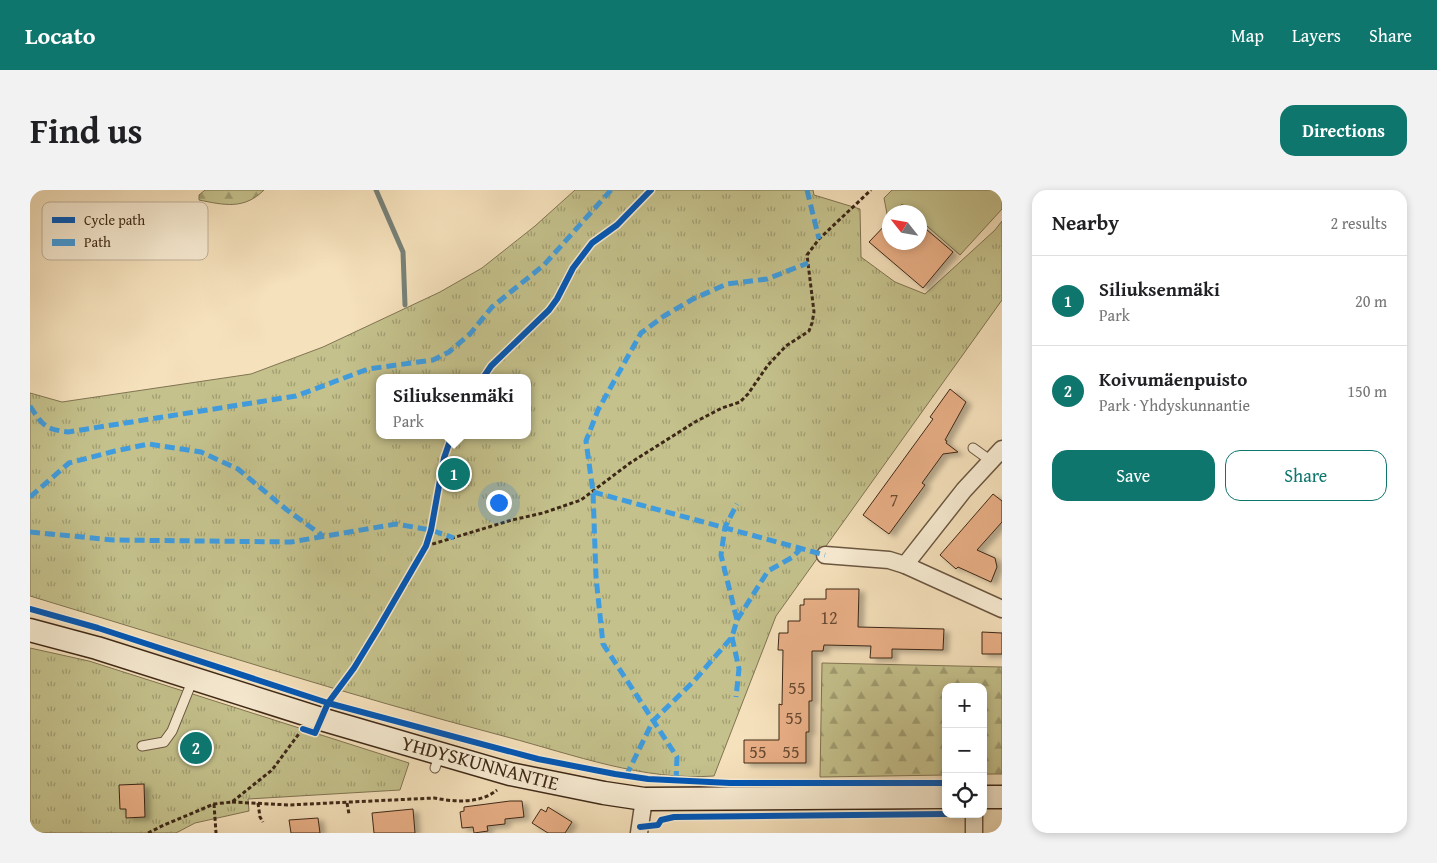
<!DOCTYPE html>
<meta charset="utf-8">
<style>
body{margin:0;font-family:"Gentium Book Plus",serif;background:#f2f2f2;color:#202124}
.controls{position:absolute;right:15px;bottom:15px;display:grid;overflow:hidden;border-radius:10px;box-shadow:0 2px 8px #0003}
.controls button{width:45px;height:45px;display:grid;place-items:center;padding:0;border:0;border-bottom:1px solid #e0e0e0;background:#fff;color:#202124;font:25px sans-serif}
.compass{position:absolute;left:852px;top:15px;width:45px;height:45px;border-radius:50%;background:#fff;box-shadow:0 2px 8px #0003;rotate:301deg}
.you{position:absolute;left:468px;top:312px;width:18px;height:18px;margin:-12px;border:4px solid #fff;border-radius:50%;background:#1a73e8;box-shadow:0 0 0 8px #1a73e833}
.badge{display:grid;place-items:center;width:32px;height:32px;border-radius:50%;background:#0f766e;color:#fff;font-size:16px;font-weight:700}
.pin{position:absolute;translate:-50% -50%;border:2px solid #fff;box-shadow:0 1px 5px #0006}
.popup{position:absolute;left:346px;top:184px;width:155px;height:65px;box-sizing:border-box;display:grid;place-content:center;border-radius:10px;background:#fff;filter:drop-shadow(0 1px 4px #0005);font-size:16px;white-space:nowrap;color:#757577}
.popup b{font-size:19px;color:#202124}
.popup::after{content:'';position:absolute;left:50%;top:100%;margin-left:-10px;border:10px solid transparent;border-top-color:#fff}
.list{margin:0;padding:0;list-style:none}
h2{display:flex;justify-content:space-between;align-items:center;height:65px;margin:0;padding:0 20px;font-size:21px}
h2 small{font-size:16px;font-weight:400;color:#757577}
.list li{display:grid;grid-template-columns:32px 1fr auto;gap:15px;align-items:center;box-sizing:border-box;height:90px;padding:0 20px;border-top:1px solid #e0e0e0}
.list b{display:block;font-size:19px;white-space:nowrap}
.list p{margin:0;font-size:16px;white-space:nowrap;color:#757577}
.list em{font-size:16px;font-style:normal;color:#757577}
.actions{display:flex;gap:10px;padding:15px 20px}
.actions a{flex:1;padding:11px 0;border:1px solid #0f766e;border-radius:15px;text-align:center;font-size:18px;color:#0f766e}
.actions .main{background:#0f766e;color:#fff}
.icon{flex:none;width:28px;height:28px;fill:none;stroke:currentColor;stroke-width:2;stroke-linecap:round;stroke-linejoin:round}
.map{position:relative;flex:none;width:972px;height:643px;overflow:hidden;border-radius:15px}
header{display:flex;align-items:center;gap:30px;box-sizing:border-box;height:70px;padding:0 25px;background:#0f766e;color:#fff}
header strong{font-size:24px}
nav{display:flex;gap:28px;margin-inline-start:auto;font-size:18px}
.intro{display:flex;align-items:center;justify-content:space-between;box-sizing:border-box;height:120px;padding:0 30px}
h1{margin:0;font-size:35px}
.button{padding:12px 22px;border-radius:15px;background:#0f766e;color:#fff;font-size:18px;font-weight:700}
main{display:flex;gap:30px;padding:0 30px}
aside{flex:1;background:#fff;border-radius:15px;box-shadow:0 2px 8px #0003}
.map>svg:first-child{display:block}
</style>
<header>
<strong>Locato</strong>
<nav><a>Map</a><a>Layers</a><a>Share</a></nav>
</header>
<div class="intro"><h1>Find us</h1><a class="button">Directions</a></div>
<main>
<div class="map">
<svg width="972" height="643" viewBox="0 0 972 643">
<defs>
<pattern id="forest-firs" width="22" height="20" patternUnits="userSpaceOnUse" patternTransform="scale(1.25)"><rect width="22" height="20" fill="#c4c18c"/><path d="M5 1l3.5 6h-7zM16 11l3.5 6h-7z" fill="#a09d71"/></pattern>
<pattern id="park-tufts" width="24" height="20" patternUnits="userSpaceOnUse" patternTransform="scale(1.25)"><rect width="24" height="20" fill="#c4c18c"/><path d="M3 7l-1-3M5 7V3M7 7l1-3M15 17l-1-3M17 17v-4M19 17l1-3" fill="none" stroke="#a09d71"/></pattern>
<filter id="shadow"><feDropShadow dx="5.5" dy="3" stdDeviation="2.5" flood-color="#0004"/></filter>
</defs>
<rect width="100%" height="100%" fill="#f5e1bc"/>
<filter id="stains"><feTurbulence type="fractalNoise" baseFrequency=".004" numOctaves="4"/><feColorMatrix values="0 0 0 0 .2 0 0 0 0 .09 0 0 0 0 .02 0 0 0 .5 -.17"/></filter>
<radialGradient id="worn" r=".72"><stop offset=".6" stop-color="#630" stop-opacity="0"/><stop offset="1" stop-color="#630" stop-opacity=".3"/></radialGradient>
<polygon fill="#c4c18c" stroke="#807452" points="862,0 972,0 972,19 930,65 890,30 889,22 881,22 872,14 864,22 859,22 858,29 854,8"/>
<g fill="url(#forest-firs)" stroke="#807452">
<path d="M175,0H234C214,20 194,15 169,10V5Z"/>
<polygon points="792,473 972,477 972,584 953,584 953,497 916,497 916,585 790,587"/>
</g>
<g fill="url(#park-tufts)" stroke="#807452" fill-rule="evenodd">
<path d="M545,0H783L784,5L830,19L831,67L865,92L895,104L965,40L972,31V110L746,426L684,586C614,591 544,565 477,547C317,505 159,454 0,406V203L32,212L221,184L293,157L410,102L452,78L505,36ZM350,188H498V245H350Z"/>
<polygon points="0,458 59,471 379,573 370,600 218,609 219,621 165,633 146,643 0,643"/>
</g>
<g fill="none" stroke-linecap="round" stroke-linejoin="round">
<polyline stroke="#778178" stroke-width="5" points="346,0 373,62 375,115"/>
</g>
<g fill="#e9af86" stroke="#3d2817" filter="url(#shadow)">
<polygon points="860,30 860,52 890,52 890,34 923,62 893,98 839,52"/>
<polygon points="920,199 936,212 915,250 917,251 916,253 928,262 913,264 892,293 895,295 859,344 833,325 903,229 900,227"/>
<polygon points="963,304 972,311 972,332 947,360 965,368 967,377 961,392 928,377 926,379 910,365"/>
<polygon points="796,399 829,399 828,437 914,439 913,460 862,459 862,468 840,468 841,456 794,455 793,461 782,461 782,511 779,511 779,542 776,542 776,573 714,573 714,550 749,550 749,514 752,515 753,460 748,460 749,443 758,443 758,431 770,431 770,415 774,415 774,409 796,409"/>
<polygon points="952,442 972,443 972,464 952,464"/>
<polygon points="114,594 115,627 96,628 96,619 90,619 89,595"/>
<polygon points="480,611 492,611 494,627 475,629 475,634 457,636 458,641 444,643 443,637 432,638 430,622 434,621 434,617"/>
<polygon points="518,617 542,632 535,643 518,643 502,633 511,619 516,622"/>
<polygon points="383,619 385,643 344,643 342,623"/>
<polygon points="288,628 290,643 261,643 259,630"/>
</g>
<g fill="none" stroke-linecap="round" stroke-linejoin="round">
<defs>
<g id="lane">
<polyline points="943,258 961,271"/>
<polyline points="112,556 134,552 142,541 163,489"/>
<polyline points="405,578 410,564"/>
</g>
<g id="street">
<polyline points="795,365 859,370 875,375 934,300 972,259"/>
<polyline points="875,375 972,419"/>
<polyline points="609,643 614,609"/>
<polyline points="944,643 944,624"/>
</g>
<g id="secondary">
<polyline points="0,440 67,458 291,529 480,584 574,603 614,609 916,607"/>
<polyline points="953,607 972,607"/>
</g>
</defs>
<use href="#lane" stroke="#6b5640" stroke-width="11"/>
<use href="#street" stroke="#6b5640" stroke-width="19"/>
<use href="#secondary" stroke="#3d2817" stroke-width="25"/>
<g stroke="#3d2817" stroke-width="3" stroke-dasharray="4 2.5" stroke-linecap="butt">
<polyline points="453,188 461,176 519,120 527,109 543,78 562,53 587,35 621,0"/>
<polyline points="396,356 482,330 513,323 551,310 600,273 665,232 692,218 710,212 718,204 738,175 756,156 779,141 782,133 784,122 777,65 789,49 841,0"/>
<polyline points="298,513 324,478 349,437 396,356 401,340 414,268 422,245"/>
<path d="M202,612L259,615L404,608C425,612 450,614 467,600"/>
<polyline points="228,613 230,627 233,632"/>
<polyline points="317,613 319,624"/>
<polyline points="184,614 186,643"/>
<polyline points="118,643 134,635 184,614 202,612 242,580 271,541"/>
</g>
<use href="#lane" stroke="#f8ecd3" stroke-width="9"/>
<use href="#street" stroke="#f8ecd3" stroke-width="16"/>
<use href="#secondary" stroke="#f8ecd3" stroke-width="22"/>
<g stroke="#3f9cdf" stroke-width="5" stroke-dasharray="10 5" stroke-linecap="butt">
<polyline points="777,0 789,49"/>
<path d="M0,216C13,236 15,239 38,242L266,206L338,179L403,170L419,162L440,144L462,117L514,75L581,0"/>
<polyline points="563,302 795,365"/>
<polyline points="0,307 39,273 85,261 119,254 171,262 208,279 257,320 293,346"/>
<polyline points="0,342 83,350 261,352 366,334 401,340 424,348"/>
<polyline points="707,430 738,381 763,367 771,358"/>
<polyline points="702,447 709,479 706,507"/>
<polyline points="596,586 623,531 664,491 702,447 707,430 691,365 695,337 707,314"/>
<polyline points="646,591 647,567 573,454 566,387 563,302 556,251 568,220 611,143 634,126 663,109 697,94 737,89 778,73"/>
</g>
<defs>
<g id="cycleway">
<polyline points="453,188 461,176 519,120 527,109 543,78 562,53 587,35 621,0"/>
<polyline points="0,419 68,438 298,513 508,569 585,584 618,589 700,593 916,593"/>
<polyline points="273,539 285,543 298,513 324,478 349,437 396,356 401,340 414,268 422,245"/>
<polyline points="610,637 628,635 631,630 644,627 916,624"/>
</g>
</defs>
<use href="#cycleway" stroke="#f8ecd3" stroke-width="9"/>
<use href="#cycleway" stroke="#0057b8" stroke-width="6"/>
</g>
<g text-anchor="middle" stroke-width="4.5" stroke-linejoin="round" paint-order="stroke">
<g font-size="18" fill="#684a33">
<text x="864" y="316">7</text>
<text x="799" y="434">12</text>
<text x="767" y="504">55</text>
<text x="764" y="534">55</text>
<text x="728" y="568">55</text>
<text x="761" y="568">55</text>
</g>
<g font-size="20" fill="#3d2817" stroke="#f8ecd3">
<text transform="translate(450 573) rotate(15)" y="7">YHDYSKUNNANTIE</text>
</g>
</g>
<rect x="12" y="12" width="166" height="58" rx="8" fill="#f8ecd3" stroke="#c0b19b" stroke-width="1"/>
<rect x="22" y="27" width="23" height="6" fill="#0057b8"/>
<rect x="22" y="49" width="23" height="7" fill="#3f9cdf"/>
<g font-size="14" fill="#3d2817">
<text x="54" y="35">Cycle path</text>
<text x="54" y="57">Path</text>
</g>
<rect width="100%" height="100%" filter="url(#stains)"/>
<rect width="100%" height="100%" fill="url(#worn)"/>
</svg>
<div class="controls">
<button>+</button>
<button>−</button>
<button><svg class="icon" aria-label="locate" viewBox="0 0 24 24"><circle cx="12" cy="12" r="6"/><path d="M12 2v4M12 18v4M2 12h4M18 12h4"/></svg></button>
</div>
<svg class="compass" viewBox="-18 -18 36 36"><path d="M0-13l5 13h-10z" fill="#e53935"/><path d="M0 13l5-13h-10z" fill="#757577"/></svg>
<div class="you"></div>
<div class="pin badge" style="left:424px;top:284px">1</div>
<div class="popup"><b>Siliuksenmäki</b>Park</div>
<div class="pin badge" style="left:166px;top:558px">2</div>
</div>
<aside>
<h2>Nearby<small>2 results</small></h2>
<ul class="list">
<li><span class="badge">1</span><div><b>Siliuksenmäki</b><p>Park</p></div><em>20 m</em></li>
<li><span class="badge">2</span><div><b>Koivumäenpuisto</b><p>Park · Yhdyskunnantie</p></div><em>150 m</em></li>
</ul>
<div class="actions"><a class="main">Save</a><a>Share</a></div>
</aside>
</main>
